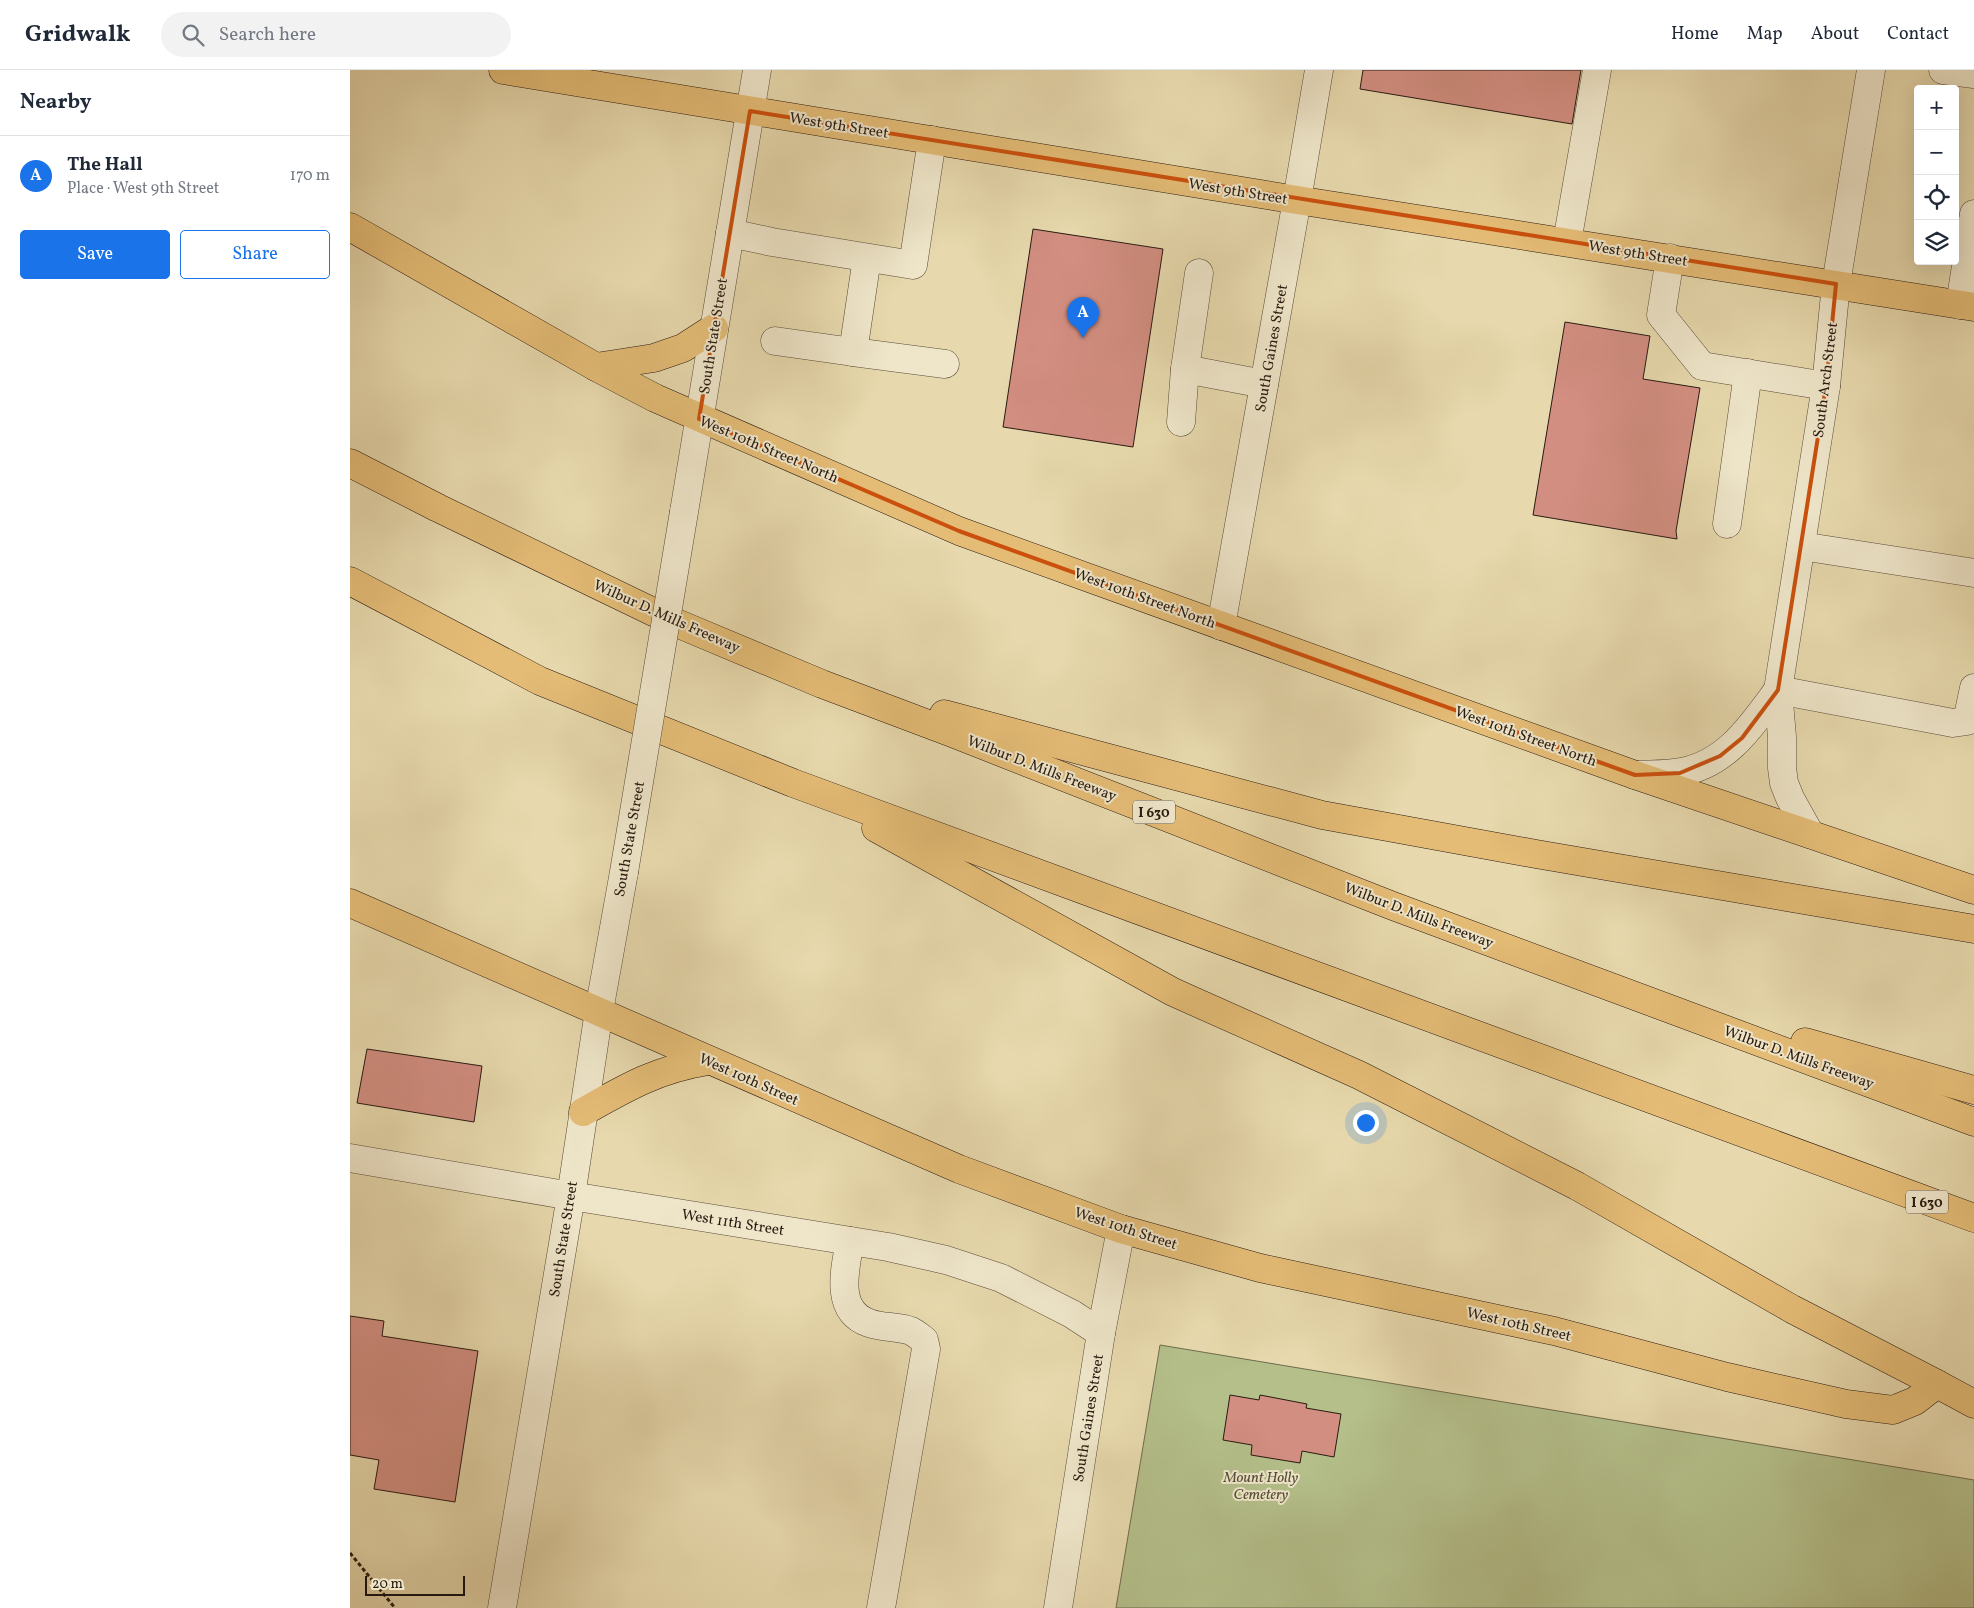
<!DOCTYPE html>
<meta charset="utf-8">
<style>
body{margin:0;font-family:Vollkorn,serif;background:#f2f2f3;color:#1f2937}
.controls{position:absolute;right:15px;top:15px;display:grid;overflow:hidden;border-radius:5px;box-shadow:0 5px 20px #0002}
.controls button{width:45px;height:45px;display:grid;place-items:center;padding:0;border:0;border-bottom:1px solid #e0e1e3;background:#fff;color:#1f2937;font:25px sans-serif}
.scale{position:absolute;left:15px;bottom:12px;width:100px;box-sizing:border-box;padding-left:5px;border:2px solid #291a11;border-top:0;font-size:14px;line-height:18px;white-space:nowrap;color:#291a11;-webkit-text-stroke:4px #efe6ca;paint-order:stroke}
.you{position:absolute;left:1015px;top:1052px;width:18px;height:18px;margin:-12px;border:4px solid #fff;border-radius:50%;background:#1a73e8;box-shadow:0 0 0 8px #1a73e833}
.badge{display:grid;place-items:center;width:32px;height:32px;border-radius:50%;background:#1a73e8;color:#fff;font-size:16px;font-weight:700}
.pin{position:absolute;translate:-50% -41px;filter:drop-shadow(0 1px 2px #0008)}
.pin::after{content:'';position:absolute;top:26px;width:18px;height:15px;background:inherit;clip-path:polygon(0 0,100% 0,50% 100%)}
.list{margin:0;padding:0;list-style:none}
h2{display:flex;justify-content:space-between;align-items:center;height:65px;margin:0;padding:0 20px;font-size:21px}
h2 small{font-size:16px;font-weight:400;color:#747a83}
.list li{display:grid;grid-template-columns:32px 1fr auto;gap:15px;align-items:center;box-sizing:border-box;height:80px;padding:0 20px;border-top:1px solid #e0e1e3}
.list b{display:block;font-size:19px;white-space:nowrap}
.list p{margin:0;font-size:16px;white-space:nowrap;color:#747a83}
.list em{font-size:16px;font-style:normal;color:#747a83}
.actions{display:flex;gap:10px;padding:15px 20px}
.actions a{flex:1;padding:11px 0;border:1px solid #1a73e8;border-radius:5px;text-align:center;font-size:18px;color:#1a73e8}
.actions .main{background:#1a73e8;color:#fff}
.icon{flex:none;width:28px;height:28px;fill:none;stroke:currentColor;stroke-width:2;stroke-linecap:round;stroke-linejoin:round}
.map{position:relative;flex:none;width:1624px;height:1538px;overflow:hidden}
header{display:flex;align-items:center;gap:30px;box-sizing:border-box;height:70px;padding:0 25px;background:#fff;border-bottom:1px solid #e0e1e3}
header strong{font-size:24px}
nav{display:flex;gap:28px;margin-inline-start:auto;font-size:18px}
.search{width:350px;height:45px;background:#f2f2f3;display:flex;align-items:center;gap:12px;box-sizing:border-box;padding:0 18px;border-radius:28px;color:#747a83;font-size:19px}
main{display:flex}
aside{flex:1;background:#fff}
.map>svg:first-child{display:block}
</style>
<header>
<strong>Gridwalk</strong>
<div class="search"><svg class="icon" aria-label="search" viewBox="0 0 24 24"><circle cx="10" cy="10" r="6"/><path d="M15 15l6 6"/></svg>Search here</div>
<nav><a>Home</a><a>Map</a><a>About</a><a>Contact</a></nav>
</header>
<main>
<aside>
<h2>Nearby<small></small></h2>
<ul class="list">
<li><span class="badge">A</span><div><b>The Hall</b><p>Place · West 9th Street</p></div><em>170 m</em></li>
</ul>
<div class="actions"><a class="main">Save</a><a>Share</a></div>
</aside>
<div class="map">
<svg width="1624" height="1538" viewBox="0 0 1624 1538">
<rect width="100%" height="100%" fill="#e7d9ad"/>
<filter id="stains"><feTurbulence type="fractalNoise" baseFrequency=".004" numOctaves="4"/><feColorMatrix values="0 0 0 0 .2 0 0 0 0 .09 0 0 0 0 .02 0 0 0 .5 -.17"/></filter>
<radialGradient id="worn" r=".72"><stop offset=".6" stop-color="#630" stop-opacity="0"/><stop offset="1" stop-color="#630" stop-opacity=".3"/></radialGradient>
<polygon fill="#b4bf8a" stroke="#6e6c4e" points="810,1275 1624,1410 1624,1538 766,1538"/>
<g fill="#d28e81" stroke="#291a11">
<polygon points="1013,0 1231,0 1222,54 1010,19"/>
<polygon points="683,159 813,179 783,377 653,357"/>
<polygon points="1215,252 1300,266 1293,309 1350,318 1326,461 1327,469 1183,445"/>
<polygon points="17,979 132,996 124,1052 7,1033"/>
<polygon points="0,1246 34,1251 32,1266 128,1281 105,1432 24,1419 29,1390 0,1385"/>
<polygon points="880,1325 909,1330 910,1325 957,1334 956,1338 991,1344 984,1387 952,1381 950,1393 901,1385 902,1375 873,1370"/>
</g>
<g fill="none" stroke-linecap="round" stroke-linejoin="round">
<defs>
<g id="minor">
<polyline points="1593,0 1624,4"/>
<polyline points="380,163 422,172 563,195 582,70"/>
<polyline points="1217,172 1247,0"/>
<polyline points="1320,188 1311,245 1352,296 1476,316"/>
<polyline points="849,203 835,299 914,314"/>
<polyline points="1610,235 1624,144"/>
<polyline points="425,271 503,282 517,188"/>
<polyline points="503,282 595,294"/>
<polyline points="831,352 835,299"/>
<polyline points="334,442 407,0"/>
<polyline points="1377,454 1398,303"/>
<polyline points="1451,476 1624,503"/>
<polyline points="871,556 947,130 969,0"/>
<polyline points="1428,620 1603,653 1617,651 1624,618"/>
<path d="M1285,705C1300,704 1316,705 1331,702C1377,694 1402,655 1428,620"/>
<polyline points="1460,764 1440,728 1434,713 1432,698 1432,667 1428,620 1476,316 1486,214 1521,0"/>
<polyline points="0,1088 221,1126 538,1177 596,1190 651,1208 722,1244 751,1263"/>
<path d="M500,1171C495,1199 484,1241 519,1253C532,1258 548,1256 561,1261C565,1263 570,1267 574,1270L576,1279L531,1538"/>
<polyline points="152,1538 221,1126 249,941 274,802"/>
<polyline points="708,1538 751,1263 771,1159"/>
</g>
<g id="major">
<polyline points="153,0 947,130 1624,237"/>
<polyline points="0,157 246,297 305,328 609,461 1285,705 1624,820"/>
<polyline points="246,297 304,288 333,278 364,258"/>
<polyline points="0,833 609,1099 771,1159 910,1198 1204,1261 1377,1307 1496,1334 1543,1340 1565,1331 1587,1314 1624,1334"/>
<path d="M233,1042C277,1017 308,999 358,991"/>
</g>
<g id="highway">
<polyline points="0,393 88,438 324,552 472,614 602,663 1043,836 1624,1052"/>
<polyline points="0,511 190,611 443,713 1624,1148"/>
<polyline points="594,644 972,745 1186,784 1624,859"/>
<polyline points="526,758 823,922 1009,1005 1227,1116 1442,1239 1587,1314"/>
<polyline points="1455,972 1624,1020"/>
</g>
</defs>
<use href="#minor" stroke="#584a38" stroke-width="29"/>
<use href="#major" stroke="#291a11" stroke-width="29"/>
<use href="#highway" stroke="#291a11" stroke-width="29"/>
<polyline stroke="#291a11" stroke-width="3" stroke-dasharray="4 2.5" stroke-linecap="butt" points="0,1483 45,1538"/>
<use href="#minor" stroke="#efe6ca" stroke-width="28"/>
<use href="#major" stroke="#e4bc76" stroke-width="28"/>
<use href="#highway" stroke="#e4bc76" stroke-width="28"/>
<defs>
<polyline id="minor-bridge" points="274,802 334,442"/>
</defs>
<use href="#minor-bridge" stroke="#584a38" stroke-width="29" stroke-linecap="butt"/>
<use href="#minor-bridge" stroke="#efe6ca" stroke-width="28"/>
</g>
<path fill="none" stroke="#cb500d" stroke-width="4" stroke-linejoin="round" d="M400,41L1486,214L1476,316L1428,620L1392,668L1370,686L1330,703L1285,705L609,461L349,349Z"/>
<g text-anchor="middle" stroke-width="4" stroke-linejoin="round" paint-order="stroke">
<g fill="#efe6ca" stroke="#645748" stroke-width="1">
<rect x="783" y="730.5" width="42" height="23" rx="4"/>
<rect x="1556" y="1120.5" width="42" height="23" rx="4"/>
</g>
<g font-size="14" font-weight="bold" fill="#291a11">
<text x="804" y="747">I 630</text>
<text x="1577" y="1137">I 630</text>
</g>
<g font-size="15" fill="#291a11" stroke="#efe6ca">
<text transform="translate(489 55) rotate(9)" y="5">West 9th Street</text>
<text transform="translate(888 121) rotate(9)" y="5">West 9th Street</text>
<text transform="translate(1288 183) rotate(9)" y="5">West 9th Street</text>
<text transform="translate(363 266) rotate(-81)" y="5">South State Street</text>
<text transform="translate(921 278) rotate(-80)" y="5">South Gaines Street</text>
<text transform="translate(1475 310) rotate(-83)" y="5">South Arch Street</text>
<text transform="translate(419 379) rotate(23)" y="5">West 10th Street North</text>
<text transform="translate(795 528) rotate(20)" y="5">West 10th Street North</text>
<text transform="translate(317 546) rotate(24)" y="5">Wilbur D. Mills Freeway</text>
<text transform="translate(1176 666) rotate(20)" y="5">West 10th Street North</text>
<text transform="translate(692 698) rotate(21)" y="5">Wilbur D. Mills Freeway</text>
<text transform="translate(279 769) rotate(-80)" y="5">South State Street</text>
<text transform="translate(1069 845) rotate(21)" y="5">Wilbur D. Mills Freeway</text>
<text transform="translate(1449 987) rotate(20)" y="5">Wilbur D. Mills Freeway</text>
<text transform="translate(399 1009) rotate(24)" y="5">West 10th Street</text>
<text transform="translate(383 1152) rotate(9)" y="5">West 11th Street</text>
<text transform="translate(776 1158) rotate(18)" y="5">West 10th Street</text>
<text transform="translate(213 1169) rotate(-81)" y="5">South State Street</text>
<text transform="translate(1169 1254) rotate(13)" y="5">West 10th Street</text>
<text transform="translate(738 1348) rotate(-81)" y="5">South Gaines Street</text>
</g>
<g font-size="15" font-style="italic" fill="#534c35" stroke="#efe6ca">
<text x="911" y="1412">Mount Holly<tspan x="911" dy="17">Cemetery</tspan></text>
</g>
</g>
<rect width="100%" height="100%" filter="url(#stains)"/>
<rect width="100%" height="100%" fill="url(#worn)"/>
</svg>
<div class="controls">
<button>+</button>
<button>−</button>
<button><svg class="icon" aria-label="locate" viewBox="0 0 24 24"><circle cx="12" cy="12" r="6"/><path d="M12 2v4M12 18v4M2 12h4M18 12h4"/></svg></button>
<button><svg class="icon" aria-label="layers" viewBox="0 0 24 24"><path d="M12 4l9 5-9 5-9-5zM3 14l9 5 9-5"/></svg></button>
</div>
<div class="scale">20 m</div>
<div class="you"></div>
<div class="pin badge" style="left:733px;top:268px">A</div>
</div>
</main>
